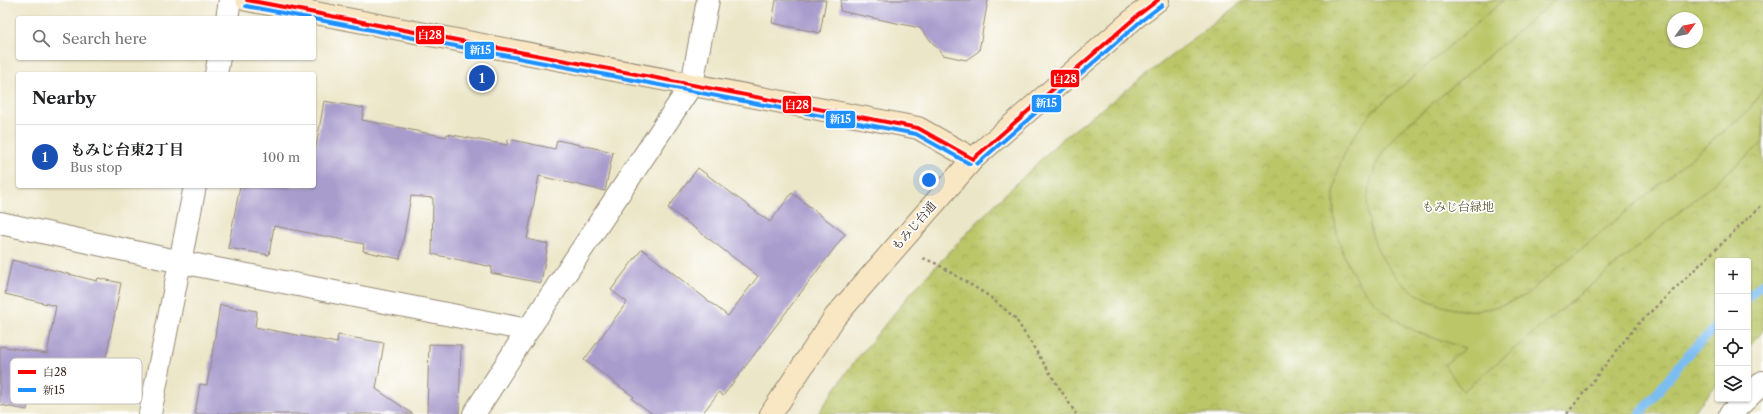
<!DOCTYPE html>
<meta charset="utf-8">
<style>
body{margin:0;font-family:"Libre Caslon Text","Noto Serif JP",serif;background:#f6f6f6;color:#202124}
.controls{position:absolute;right:12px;bottom:12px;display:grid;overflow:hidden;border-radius:4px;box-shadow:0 1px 3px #0004}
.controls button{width:36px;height:36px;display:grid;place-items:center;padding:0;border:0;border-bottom:1px solid #e0e0e0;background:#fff;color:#202124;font:20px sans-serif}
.compass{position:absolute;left:1667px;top:12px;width:36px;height:36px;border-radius:50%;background:#fff;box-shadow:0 1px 3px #0004;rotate:57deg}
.you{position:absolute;left:929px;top:180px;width:14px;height:14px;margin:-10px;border:3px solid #fff;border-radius:50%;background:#1a73e8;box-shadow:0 0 0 6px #1a73e833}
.badge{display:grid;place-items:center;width:26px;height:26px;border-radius:50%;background:#db2777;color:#fff;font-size:13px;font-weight:700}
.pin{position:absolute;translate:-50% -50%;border:2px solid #fff;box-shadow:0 1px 4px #0006}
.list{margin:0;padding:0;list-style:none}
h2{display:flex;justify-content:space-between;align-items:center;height:52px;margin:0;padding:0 16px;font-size:17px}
h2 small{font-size:13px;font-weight:400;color:#757577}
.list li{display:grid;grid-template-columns:26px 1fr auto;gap:12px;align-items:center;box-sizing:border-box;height:64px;padding:0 16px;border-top:1px solid #e0e0e0}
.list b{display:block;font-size:15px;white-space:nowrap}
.list p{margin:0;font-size:13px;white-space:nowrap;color:#757577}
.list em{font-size:13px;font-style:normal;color:#757577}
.icon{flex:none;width:22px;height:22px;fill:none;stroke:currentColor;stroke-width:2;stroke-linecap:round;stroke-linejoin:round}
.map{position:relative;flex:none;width:1763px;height:414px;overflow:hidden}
.search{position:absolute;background:#fff;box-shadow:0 1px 3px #0004;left:16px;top:16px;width:300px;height:44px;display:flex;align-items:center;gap:10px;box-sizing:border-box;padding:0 14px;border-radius:4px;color:#757577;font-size:15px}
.panel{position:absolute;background:#fff;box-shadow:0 1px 3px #0004;left:16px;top:72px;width:300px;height:116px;border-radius:4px}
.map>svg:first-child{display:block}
</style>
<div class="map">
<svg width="1763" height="414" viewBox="0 0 1763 414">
<defs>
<pattern id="park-crowns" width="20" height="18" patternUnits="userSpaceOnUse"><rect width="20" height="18" fill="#bac668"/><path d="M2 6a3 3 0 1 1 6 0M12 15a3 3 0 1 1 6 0" fill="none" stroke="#a1aa5a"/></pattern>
</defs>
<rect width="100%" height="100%" fill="#fff"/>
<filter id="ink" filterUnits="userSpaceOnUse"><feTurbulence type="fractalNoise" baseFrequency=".025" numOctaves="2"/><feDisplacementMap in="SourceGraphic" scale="8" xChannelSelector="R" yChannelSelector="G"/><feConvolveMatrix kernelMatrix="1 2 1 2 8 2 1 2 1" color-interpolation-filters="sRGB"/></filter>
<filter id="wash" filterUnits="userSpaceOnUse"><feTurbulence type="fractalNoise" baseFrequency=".012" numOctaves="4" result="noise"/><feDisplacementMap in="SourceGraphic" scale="16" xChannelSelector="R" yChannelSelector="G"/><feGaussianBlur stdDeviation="0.9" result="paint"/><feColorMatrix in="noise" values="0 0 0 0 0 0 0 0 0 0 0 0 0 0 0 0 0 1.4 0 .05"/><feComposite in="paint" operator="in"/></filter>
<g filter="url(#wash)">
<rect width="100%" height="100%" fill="#ece6c8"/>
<path fill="url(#park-crowns)" stroke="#7a7843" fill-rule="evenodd" d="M1244,0H1763V331L1748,348V261H1718V383L1691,414H818L848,370L910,294L984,215L1061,140ZM1673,18H1697V42H1673Z"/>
<path fill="#bac668" stroke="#7a7843" d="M1504,0H1555L1396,134C1388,145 1379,156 1374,170C1350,233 1396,304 1463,310C1485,312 1504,305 1524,296L1748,111L1763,89V143L1463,391L1444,365L1465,348C1445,341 1424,337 1406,326C1348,294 1317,219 1343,157C1351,139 1361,126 1373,111Z"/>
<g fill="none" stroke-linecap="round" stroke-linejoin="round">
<g stroke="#7cbdf1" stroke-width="9">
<polyline points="1748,297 1763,283"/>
<polyline points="1640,414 1690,352 1718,325"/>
</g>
</g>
<g id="blocks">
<g fill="#a89ccc">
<polygon points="776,0 826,0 820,33 772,23"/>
<polygon points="841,0 988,0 979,51 966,60 943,55 920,28 840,11"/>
<polygon points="324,101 364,108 362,120 446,137 447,134 507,145 508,139 555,149 557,140 613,152 605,191 539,176 527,239 548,244 541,283 491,273 492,267 432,254 433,198 411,196 400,259 363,251 364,244 274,226 269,255 228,248 240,186 314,186 314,159"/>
<polygon points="698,168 770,222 792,193 845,234 723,396 719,392 702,414 653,414 632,399 634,397 584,360 627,302 611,290 642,249 728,316 758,276 668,208"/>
<polygon points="12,260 97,281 98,278 121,283 104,367 106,368 101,398 31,386 27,410 0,405 0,346 47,354 56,306 5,294"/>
<polygon points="220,305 257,311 255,327 337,343 338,335 384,343 376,389 413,414 195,414 200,384 207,385"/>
<polygon points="429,344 461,345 459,414 427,414"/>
</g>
</g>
</g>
<g filter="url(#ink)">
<use href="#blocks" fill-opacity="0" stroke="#948873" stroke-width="1"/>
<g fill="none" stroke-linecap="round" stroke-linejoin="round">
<defs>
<g id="street">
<polyline points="227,18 230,0"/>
<polyline points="216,74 219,58"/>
<polyline points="0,223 181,262 528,330"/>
<polyline points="1748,397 1763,382"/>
<polyline points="150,414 195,186"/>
<polyline points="474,414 528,330 692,84 708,0"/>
<polyline points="1730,414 1746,399"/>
</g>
<g id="secondary">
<polyline points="247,0 918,128 973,159"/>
<polyline points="771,414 835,317 973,159 1137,16 1158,0"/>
</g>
</defs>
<use href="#street" stroke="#948873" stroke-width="24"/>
<use href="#secondary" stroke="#948873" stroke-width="24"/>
<g stroke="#948873" stroke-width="2.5" stroke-dasharray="3 3" stroke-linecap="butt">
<polyline points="923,258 937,264 989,296 1015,318 1076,414"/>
<polyline points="1567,414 1636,326 1763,204"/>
</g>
<use href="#street" stroke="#fff" stroke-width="22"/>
<use href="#secondary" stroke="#f9e7c3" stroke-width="22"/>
<defs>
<g id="bus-1">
<polyline points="247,0 918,128 973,159"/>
<polyline points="973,159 1137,16 1158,0"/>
</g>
<g id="bus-2">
<polyline points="246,6 309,18"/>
<polyline points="314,19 916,134 970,164"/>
<polyline points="977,164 1141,21 1162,5"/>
</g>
</defs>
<use href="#bus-1" stroke="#fff" stroke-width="7"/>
<use href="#bus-2" stroke="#fff" stroke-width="7"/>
<use href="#bus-1" stroke="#f00" stroke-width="4"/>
<use href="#bus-2" stroke="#1e90ff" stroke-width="4"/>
</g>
</g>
<g text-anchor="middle" stroke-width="3.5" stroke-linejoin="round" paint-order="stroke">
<g font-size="12" fill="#615934" stroke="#fff">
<text x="1458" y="211">もみじ台緑地</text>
</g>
<g font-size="12" fill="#3b2a1e" stroke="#fff">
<text transform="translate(914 226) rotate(-49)" y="4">もみじ台通</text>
</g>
</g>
<rect x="10" y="358" width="132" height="46" rx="6" fill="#fff" stroke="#c4bfbc" stroke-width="1"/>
<rect x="18" y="370" width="18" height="4" fill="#f00"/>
<rect x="18" y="388" width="18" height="4" fill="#1e90ff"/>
<g font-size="11" fill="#3b2a1e">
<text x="43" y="376">白28</text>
<text x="43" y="394">新15</text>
</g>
<g stroke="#fff" stroke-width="1.5">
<rect x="415" y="25" width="30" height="20" rx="4" fill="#f00"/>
<rect x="464" y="41" width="31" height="19" rx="4" fill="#1e90ff"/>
<rect x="1050" y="69" width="30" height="19" rx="4" fill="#f00"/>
<rect x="1031" y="94" width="31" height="19" rx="4" fill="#1e90ff"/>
<rect x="782" y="95" width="30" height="19" rx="4" fill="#f00"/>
<rect x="825" y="110" width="31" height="19" rx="4" fill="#1e90ff"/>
</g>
<g font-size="11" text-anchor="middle" font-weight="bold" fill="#fff">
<text x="430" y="39">白28</text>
<text x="480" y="54">新15</text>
<text x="1065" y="83">白28</text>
<text x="1046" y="107">新15</text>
<text x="797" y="109">白28</text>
<text x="840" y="123">新15</text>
</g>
</svg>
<div class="controls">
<button>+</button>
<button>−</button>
<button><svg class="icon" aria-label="locate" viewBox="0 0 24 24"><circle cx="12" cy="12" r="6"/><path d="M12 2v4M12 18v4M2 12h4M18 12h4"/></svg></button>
<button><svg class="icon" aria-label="layers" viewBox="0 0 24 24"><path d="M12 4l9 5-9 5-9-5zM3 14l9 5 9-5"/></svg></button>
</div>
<svg class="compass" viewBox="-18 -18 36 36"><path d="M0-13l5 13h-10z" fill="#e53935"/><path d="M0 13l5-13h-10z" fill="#757577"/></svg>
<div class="you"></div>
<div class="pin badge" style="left:482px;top:78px;background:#1a4fb4">1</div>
<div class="search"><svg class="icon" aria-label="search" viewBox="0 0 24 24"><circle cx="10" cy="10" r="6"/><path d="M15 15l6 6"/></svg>Search here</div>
<section class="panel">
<h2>Nearby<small></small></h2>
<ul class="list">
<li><span class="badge" style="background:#1a4fb4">1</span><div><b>もみじ台東2丁目</b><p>Bus stop</p></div><em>100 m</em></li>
</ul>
</section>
</div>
